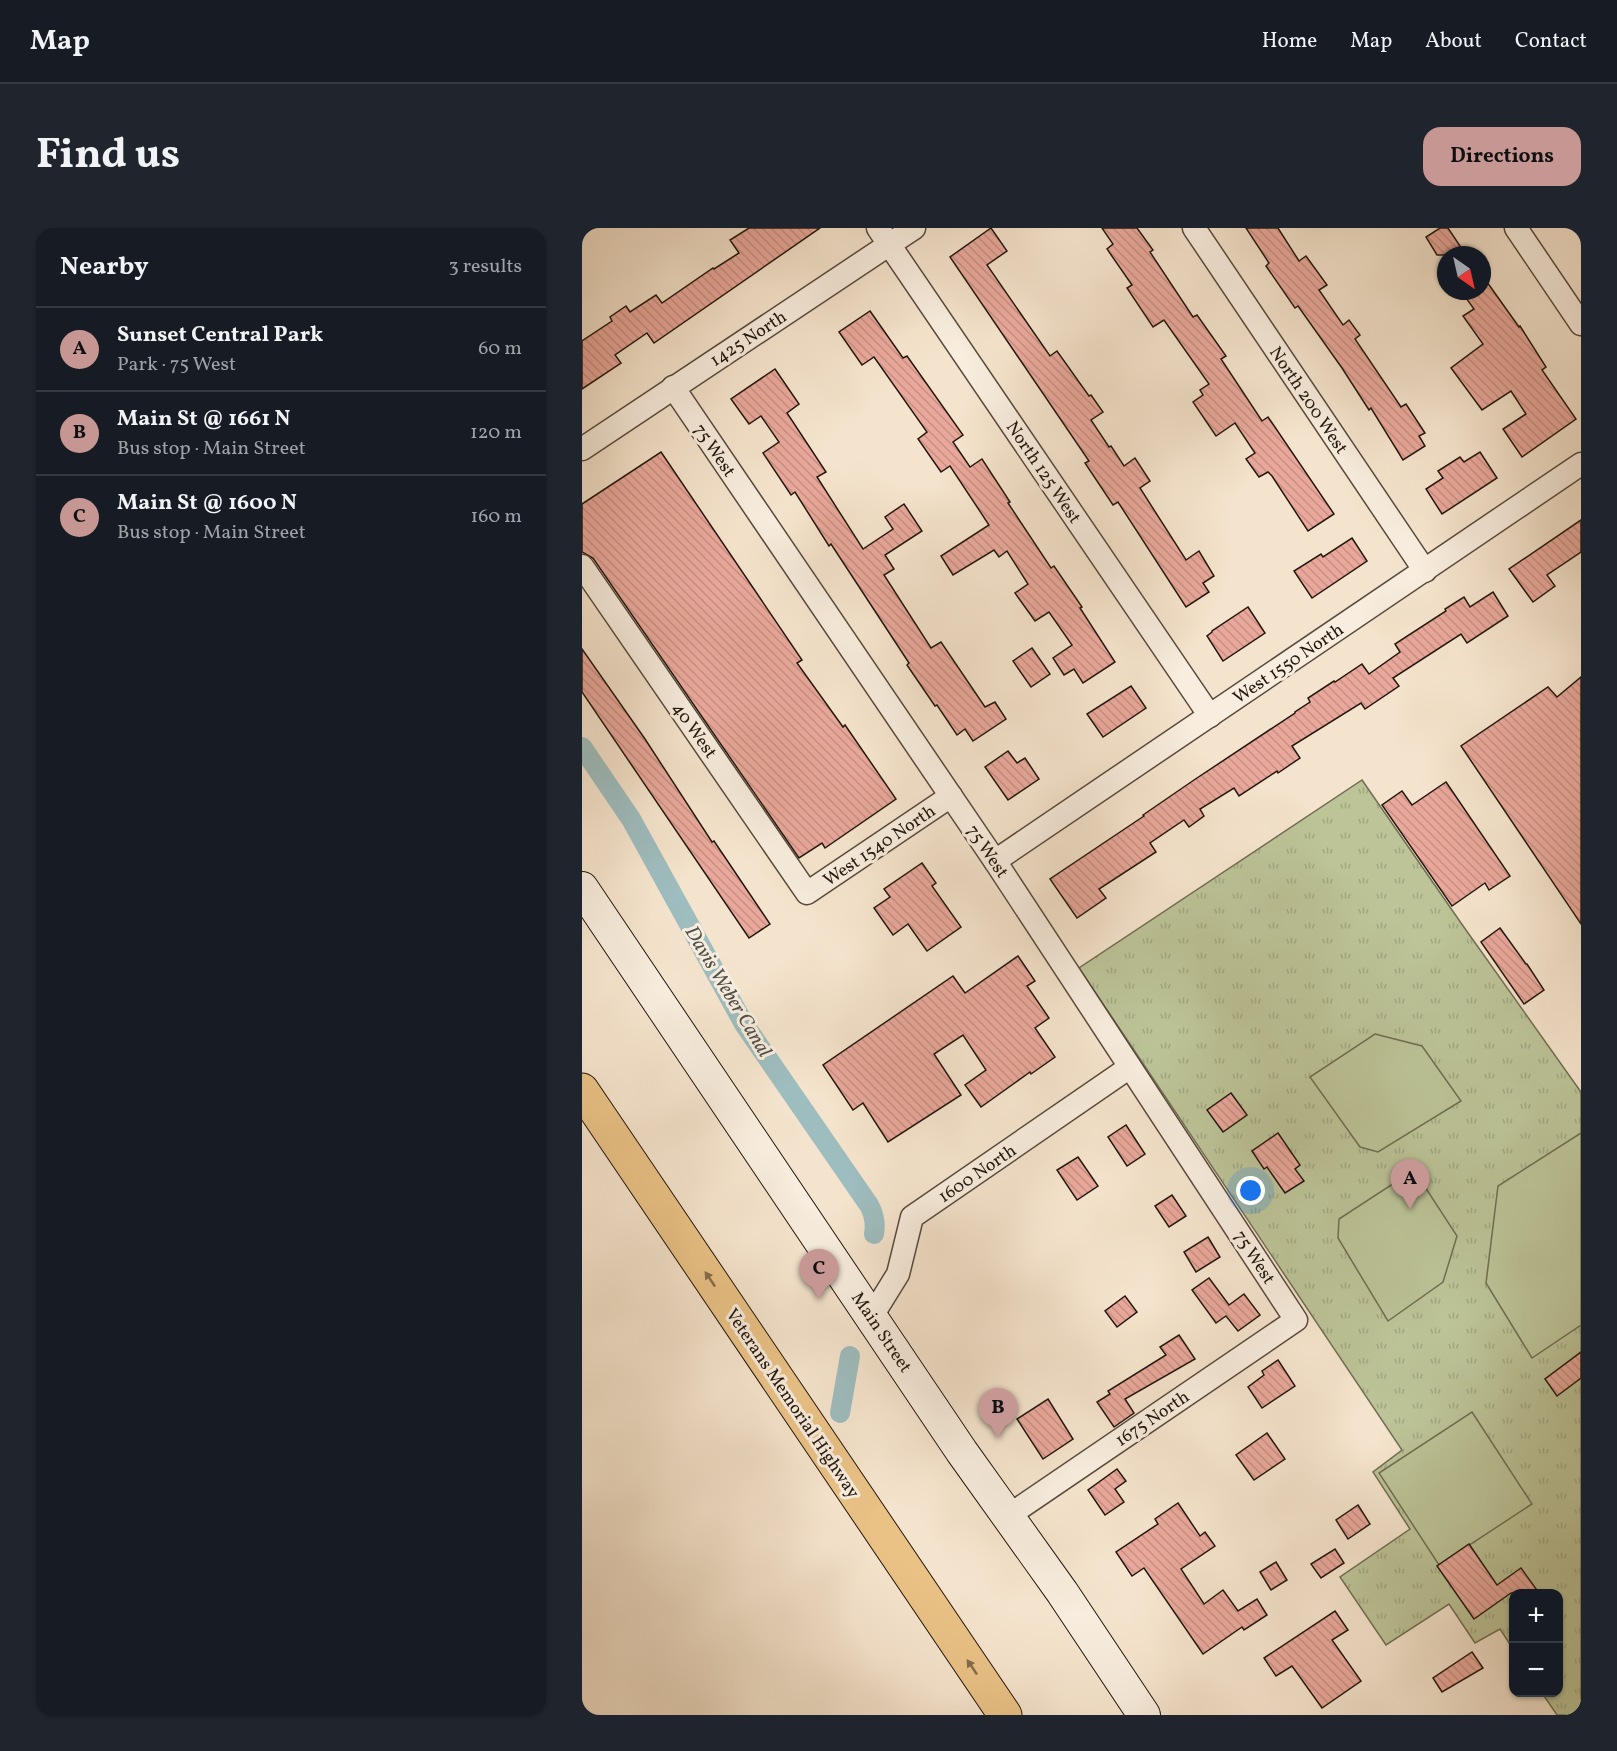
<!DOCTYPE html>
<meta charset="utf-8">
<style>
body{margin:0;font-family:Vollkorn,serif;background:#20242c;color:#f1f3f6}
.controls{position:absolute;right:18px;bottom:18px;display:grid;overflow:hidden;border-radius:12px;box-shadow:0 2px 4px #0004}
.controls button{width:54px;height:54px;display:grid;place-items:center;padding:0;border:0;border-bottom:2px solid #363941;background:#171b24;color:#f1f3f6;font:30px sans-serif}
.compass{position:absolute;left:855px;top:18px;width:54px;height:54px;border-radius:50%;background:#171b24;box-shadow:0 2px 4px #0004;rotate:146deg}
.you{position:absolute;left:669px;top:963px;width:21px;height:21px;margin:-15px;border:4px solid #fff;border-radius:50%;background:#1a73e8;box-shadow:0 0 0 9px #1a73e833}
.badge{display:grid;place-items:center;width:39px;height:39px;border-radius:50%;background:#c59692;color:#111;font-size:20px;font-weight:700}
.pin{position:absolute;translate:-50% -50px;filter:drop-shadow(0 2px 3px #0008)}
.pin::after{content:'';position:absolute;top:32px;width:21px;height:18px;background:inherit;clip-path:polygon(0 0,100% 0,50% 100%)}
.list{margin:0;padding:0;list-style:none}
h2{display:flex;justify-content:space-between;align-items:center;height:78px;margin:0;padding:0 24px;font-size:26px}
h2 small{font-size:20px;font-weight:400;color:#9ea1a6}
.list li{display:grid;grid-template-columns:39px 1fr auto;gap:18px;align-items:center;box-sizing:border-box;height:84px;padding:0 24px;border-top:2px solid #363941}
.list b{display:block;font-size:22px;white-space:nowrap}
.list p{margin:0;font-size:20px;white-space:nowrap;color:#9ea1a6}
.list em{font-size:20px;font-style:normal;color:#9ea1a6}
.map{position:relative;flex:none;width:999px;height:1487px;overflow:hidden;border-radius:18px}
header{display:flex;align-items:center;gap:36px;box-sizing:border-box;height:84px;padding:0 30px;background:#171b24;border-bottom:2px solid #363941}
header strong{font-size:28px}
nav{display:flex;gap:33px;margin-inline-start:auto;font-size:21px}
.intro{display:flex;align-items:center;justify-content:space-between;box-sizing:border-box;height:144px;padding:0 36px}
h1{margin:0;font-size:42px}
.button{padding:15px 27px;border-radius:18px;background:#c59692;color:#111;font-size:21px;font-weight:700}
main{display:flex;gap:36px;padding:0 36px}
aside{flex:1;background:#171b24;border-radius:18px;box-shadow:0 2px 4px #0004}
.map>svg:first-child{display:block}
</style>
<header>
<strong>Map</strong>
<nav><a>Home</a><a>Map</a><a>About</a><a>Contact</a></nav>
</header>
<div class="intro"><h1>Find us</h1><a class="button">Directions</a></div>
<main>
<aside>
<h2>Nearby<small>3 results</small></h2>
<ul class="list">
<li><span class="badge">A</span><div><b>Sunset Central Park</b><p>Park · 75 West</p></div><em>60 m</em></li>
<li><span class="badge">B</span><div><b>Main St @ 1661 N</b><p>Bus stop · Main Street</p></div><em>120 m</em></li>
<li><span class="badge">C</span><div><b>Main St @ 1600 N</b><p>Bus stop · Main Street</p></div><em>160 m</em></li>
</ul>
</aside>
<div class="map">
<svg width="999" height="1487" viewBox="0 0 999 1487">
<defs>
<pattern id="grass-tufts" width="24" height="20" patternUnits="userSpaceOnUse" patternTransform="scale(1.5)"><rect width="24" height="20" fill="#bcc498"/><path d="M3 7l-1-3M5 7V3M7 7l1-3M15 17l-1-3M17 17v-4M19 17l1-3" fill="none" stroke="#a1a882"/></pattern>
<pattern id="building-back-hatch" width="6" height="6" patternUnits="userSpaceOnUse" patternTransform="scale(1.5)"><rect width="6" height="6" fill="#e9a89b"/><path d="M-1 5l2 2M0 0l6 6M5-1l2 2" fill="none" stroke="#c89084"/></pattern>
</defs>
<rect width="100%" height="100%" fill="#f5e4cd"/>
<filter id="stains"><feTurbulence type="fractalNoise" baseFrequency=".00333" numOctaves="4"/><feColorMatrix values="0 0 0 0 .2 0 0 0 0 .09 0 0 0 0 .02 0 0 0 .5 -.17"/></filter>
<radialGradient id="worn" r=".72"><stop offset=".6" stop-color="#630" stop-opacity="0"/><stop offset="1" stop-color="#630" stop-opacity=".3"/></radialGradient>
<polygon fill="url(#grass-tufts)" stroke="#706e53" stroke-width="1.5" points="780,552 879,695 999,864 999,1487 975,1487 960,1465 976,1464 976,1366 932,1366 931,1421 918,1401 893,1415 867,1376 804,1417 758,1349 828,1301 791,1244 820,1222 497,740"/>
<g fill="#bcc498" stroke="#706e53" stroke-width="1.5">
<polygon points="793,806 840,818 879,873 796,924 778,919 728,849"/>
<polygon points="999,905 999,1097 950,1130 904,1055 916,958"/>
<polygon points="832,942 875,1008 861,1054 806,1093 756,1010 757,991"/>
<polygon points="890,1184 950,1276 857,1337 797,1245"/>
</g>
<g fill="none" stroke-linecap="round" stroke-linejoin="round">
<g stroke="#9ebdbf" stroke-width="20">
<path d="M0,519L49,591L162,796L287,977C292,986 294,995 292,1006"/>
<polyline points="258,1185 268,1128"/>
</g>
</g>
<g fill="url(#building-back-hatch)" stroke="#23170e" stroke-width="1.5">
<polygon points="167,0 238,0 72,115 65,105 33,127 39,135 0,161 0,113 30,93 28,89 44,78 48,84 74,67 80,75 131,40 132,41 157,25 148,12"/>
<polygon points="409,0 425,23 405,37 468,128 475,123 507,168 509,167 521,184 509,192 527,219 529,218 542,238 553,230 568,253 558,260 604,332 617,323 632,348 621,355 627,364 604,379 536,274 531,277 503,235 507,233 368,29"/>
<polygon points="520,0 555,0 571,22 568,24 611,89 615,87 644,128 639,131 680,193 686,189 752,286 726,303 690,248 686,244 677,249 664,231 673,225 653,195 634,208 611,174 621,167 618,162 627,156 582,92 571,99 545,60 550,57 525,21 531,16"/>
<polygon points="664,0 696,0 717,33 724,28 745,57 737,62 761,97 767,92 778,107 773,111 819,179 824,176 843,205 837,208 843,218 821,232 789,180 787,182 760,140 716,78 713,80 684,38 687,35"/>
<polygon points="858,0 866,0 884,27 855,27 844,9"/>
<polygon points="900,47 937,99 938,98 964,139 960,142 994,191 940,229 921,201 944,186 929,163 900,182 869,140 901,116 881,88 892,81 879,63 900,63"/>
<polygon points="288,83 321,130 325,128 381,207 371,214 388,239 400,231 428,274 426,275 469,340 472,338 500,379 498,380 533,434 501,455 492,441 482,447 471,430 490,417 467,384 453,393 433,365 446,356 425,323 417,329 412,322 371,347 359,328 407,297 368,238 359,244 336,211 345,204 292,129 280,137 257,104"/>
<polygon points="193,141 217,176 205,185 244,244 235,249 281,321 311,301 303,289 322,276 340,303 303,327 312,341 302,347 349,420 359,414 403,479 413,474 424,491 391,513 383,501 375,507 355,477 353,478 325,437 327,435 249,316 247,318 213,264 209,267 181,225 197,214 179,188 167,196 149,171"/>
<polygon points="79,224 220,432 215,435 261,499 263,497 314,571 243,620 240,615 217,630 11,330 0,324 0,276"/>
<polygon points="898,224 915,250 860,286 844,261 861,250 856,243 878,229 882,234"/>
<polygon points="999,292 999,324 965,347 973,358 951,374 927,341"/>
<polygon points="770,310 785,333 730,370 712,343 739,326 741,329"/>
<polygon points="911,364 926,388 885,415 879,406 811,450 817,458 783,481 779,475 710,518 718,530 696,545 695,543 657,568 652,560 618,581 622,588 607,599 602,592 568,615 574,624 517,661 524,670 495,690 468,651 562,588 561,587 612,552 713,485 713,484 728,474 726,470 752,453 753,454 780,436 787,446 818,424 813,416 864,383 863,381 882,369 888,379"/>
<polygon points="666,379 683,405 641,433 625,408 630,404 630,403"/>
<polygon points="450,420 468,446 449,459 431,433"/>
<polygon points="0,421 63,511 130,614 132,613 188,696 167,710 0,464"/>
<polygon points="999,449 999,696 879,518 966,459 975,469"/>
<polygon points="549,458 564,480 521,509 505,486"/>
<polygon points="426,523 435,535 443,530 457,551 426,572 403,539"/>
<polygon points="864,554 928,648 907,662 903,655 870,678 800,577 820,563 830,577"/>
<polygon points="340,635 354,655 350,658 379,699 345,723 326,696 311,707 292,680 308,669 302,661"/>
<polygon points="918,700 944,736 945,736 962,762 942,776 899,714"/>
<polygon points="436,728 453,753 445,758 467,790 453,800 473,829 449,846 448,844 399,879 383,857 404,842 381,807 352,826 379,867 306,914 281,875 271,882 241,837 371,748 383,765"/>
<polygon points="649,865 665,887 641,904 625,882"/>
<polygon points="544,897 563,926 545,938 526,909"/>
<polygon points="696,905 718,937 713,941 722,953 703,965 685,939 682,941 670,923"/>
<polygon points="496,929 516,958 495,972 475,942"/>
<polygon points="590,967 604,988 587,999 573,978"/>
<polygon points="626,1009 638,1029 614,1044 602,1024"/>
<polygon points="627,1050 647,1077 662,1066 678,1087 656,1103 644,1088 634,1095 610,1062"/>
<polygon points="543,1068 555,1084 535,1099 523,1083"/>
<polygon points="597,1107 613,1131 543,1171 552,1185 532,1199 515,1174 528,1166 526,1163 584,1127 578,1119"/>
<polygon points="999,1124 999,1150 975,1168 963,1151"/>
<polygon points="696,1132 713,1158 680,1180 666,1159 682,1147 680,1143"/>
<polygon points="466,1171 491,1211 461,1231 435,1191"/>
<polygon points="685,1205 703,1231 672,1252 654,1227"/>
<polygon points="535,1241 544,1253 533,1261 542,1274 523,1287 506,1262"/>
<polygon points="596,1275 618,1308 623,1304 633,1318 599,1341 622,1376 641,1362 656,1383 675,1371 685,1387 662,1402 660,1399 621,1426 562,1340 550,1348 534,1324 576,1296 573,1291"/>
<polygon points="776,1277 788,1296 766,1311 754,1292"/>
<polygon points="887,1316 915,1357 939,1340 957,1365 929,1365 892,1391 855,1338"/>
<polygon points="753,1321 762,1335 739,1350 729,1336"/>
<polygon points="694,1334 705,1352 689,1362 678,1344"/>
<polygon points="753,1383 766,1402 750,1412 779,1453 740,1480 710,1438 694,1448 682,1430"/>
<polygon points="890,1424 901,1440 860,1464 851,1450"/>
</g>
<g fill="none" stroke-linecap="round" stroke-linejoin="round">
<defs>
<g id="street">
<polyline points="296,0 628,488"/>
<polyline points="612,0 843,343"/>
<polyline points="934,0 999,96"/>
<polyline points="91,159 413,633 714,1092 426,1288"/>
<polyline points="0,221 332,0"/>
<polyline points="0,338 225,665 369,568"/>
<polyline points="413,633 999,236"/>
<polyline points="290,1088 316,1046 330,989 548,839"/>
</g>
<polyline id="secondary" points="0,660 380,1224 480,1364 562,1487"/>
<polyline id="highway" points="0,862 423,1487"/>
</defs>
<use href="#street" stroke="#584a3e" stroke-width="25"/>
<use href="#secondary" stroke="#23170e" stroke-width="34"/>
<use href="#highway" stroke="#23170e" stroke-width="35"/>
<use href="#street" stroke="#f8edde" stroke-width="22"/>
<use href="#secondary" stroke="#f8edde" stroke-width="32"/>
<use href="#highway" stroke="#eac286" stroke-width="33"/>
</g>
<defs><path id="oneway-solid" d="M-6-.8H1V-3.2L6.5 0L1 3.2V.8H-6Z" transform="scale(1.5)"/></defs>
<g fill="#866c4a">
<use href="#oneway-solid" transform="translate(128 1051) rotate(-124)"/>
<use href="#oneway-solid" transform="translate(390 1439) rotate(-124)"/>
</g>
<g text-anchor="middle" stroke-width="6" stroke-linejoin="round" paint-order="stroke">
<g font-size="18" fill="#23170e" stroke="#f8edde">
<text transform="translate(166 110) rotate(-33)" y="6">1425 North</text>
<text transform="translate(727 172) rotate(56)" y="6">North 200 West</text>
<text transform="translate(133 222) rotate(56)" y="6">75 West</text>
<text transform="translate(462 244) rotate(56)" y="6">North 125 West</text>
<text transform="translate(706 435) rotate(-34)" y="6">West 1550 North</text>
<text transform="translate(113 502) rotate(55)" y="6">40 West</text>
<text transform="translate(297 617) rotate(-34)" y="6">West 1540 North</text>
<text transform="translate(406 623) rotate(56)" y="6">75 West</text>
<text transform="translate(395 945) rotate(-34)" y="6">1600 North</text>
<text transform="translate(673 1029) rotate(57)" y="6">75 West</text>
<text transform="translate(300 1104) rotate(56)" y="6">Main Street</text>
<text transform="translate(211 1175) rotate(56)" y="6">Veterans Memorial Highway</text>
<text transform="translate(570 1190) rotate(-34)" y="6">1675 North</text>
</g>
<g font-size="20" font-style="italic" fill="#4e514c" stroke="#f8edde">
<text transform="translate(147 763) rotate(59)" y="7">Davis Weber Canal</text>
</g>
</g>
<rect width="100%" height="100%" filter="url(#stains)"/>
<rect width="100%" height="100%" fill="url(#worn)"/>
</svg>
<div class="controls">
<button>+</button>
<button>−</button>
</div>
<svg class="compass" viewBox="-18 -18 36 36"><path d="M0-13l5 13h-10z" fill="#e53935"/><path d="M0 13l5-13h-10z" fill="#9ea1a6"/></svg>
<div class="you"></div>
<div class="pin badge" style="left:828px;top:981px">A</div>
<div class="pin badge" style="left:416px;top:1210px">B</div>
<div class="pin badge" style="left:237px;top:1071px">C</div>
</div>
</main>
